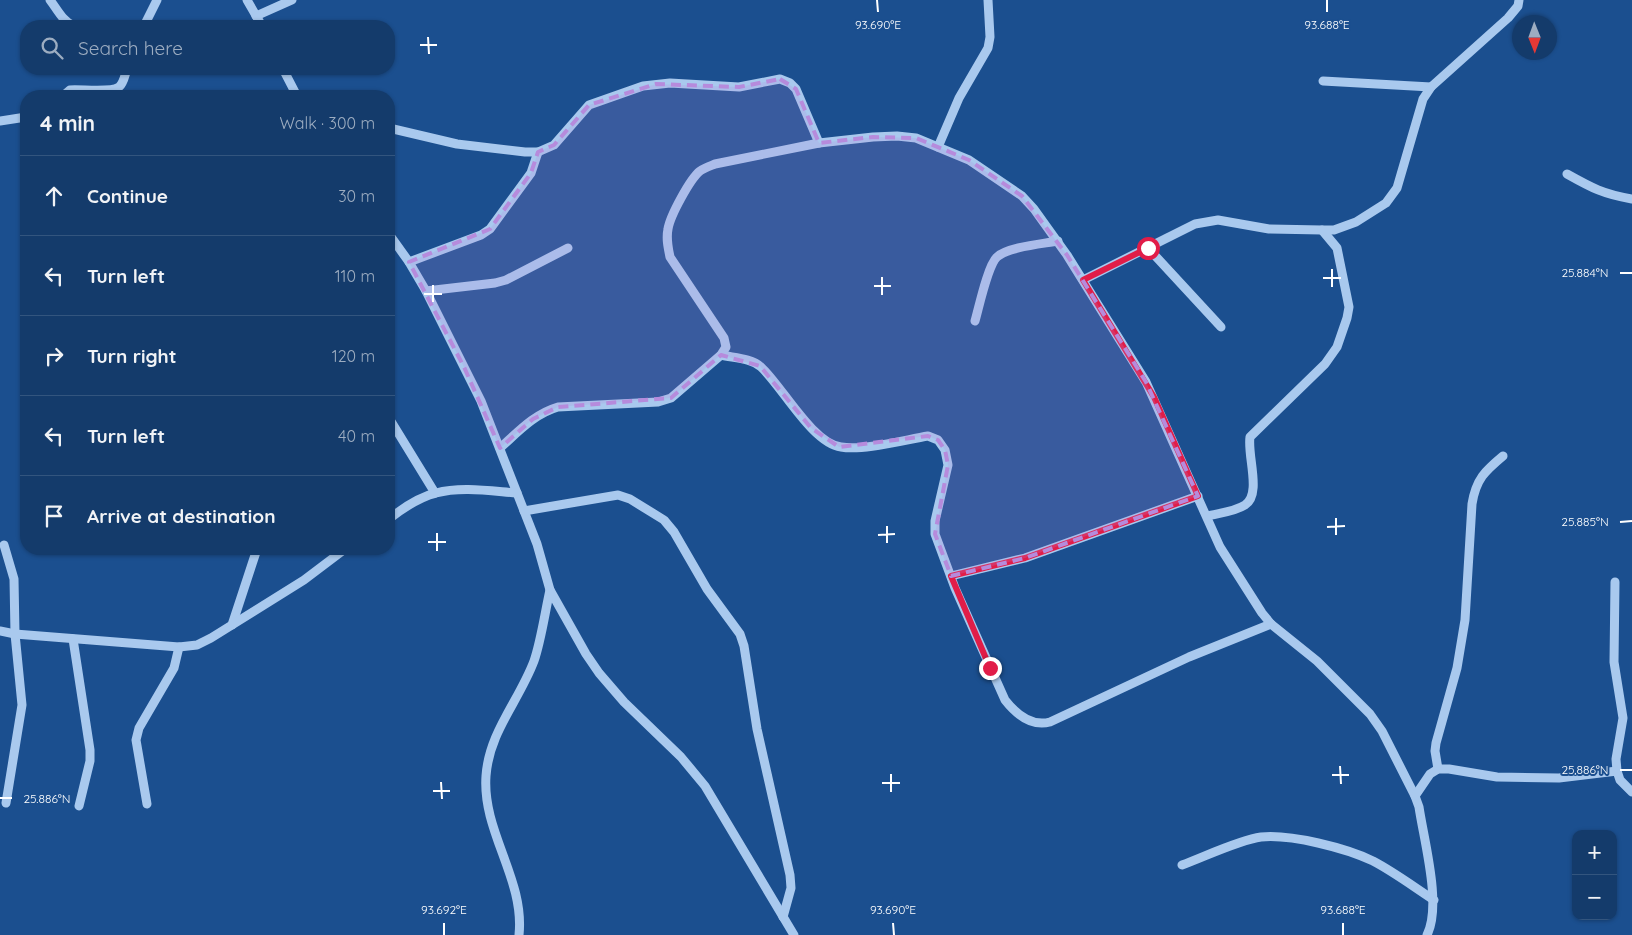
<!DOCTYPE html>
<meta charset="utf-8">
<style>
body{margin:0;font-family:Quicksand,sans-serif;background:#214673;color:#f1f3f6}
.controls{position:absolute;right:15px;bottom:15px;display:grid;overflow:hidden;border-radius:10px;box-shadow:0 1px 4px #0004}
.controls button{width:45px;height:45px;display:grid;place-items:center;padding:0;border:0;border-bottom:1px solid #33557e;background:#143b6b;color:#f1f3f6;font:25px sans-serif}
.compass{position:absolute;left:1512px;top:15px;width:45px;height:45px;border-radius:50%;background:#143b6b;box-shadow:0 1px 4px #0004;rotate:179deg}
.stop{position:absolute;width:15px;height:15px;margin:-11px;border:4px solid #e11d48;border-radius:50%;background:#fff}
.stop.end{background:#e11d48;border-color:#fff;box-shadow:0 1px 5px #0008}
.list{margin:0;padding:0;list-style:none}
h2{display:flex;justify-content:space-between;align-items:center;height:65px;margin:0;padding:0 20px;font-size:21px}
h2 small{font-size:16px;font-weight:400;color:#9dadc1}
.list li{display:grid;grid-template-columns:32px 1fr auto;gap:15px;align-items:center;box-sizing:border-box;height:80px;padding:0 20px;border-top:1px solid #33557e}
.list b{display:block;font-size:19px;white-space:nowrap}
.list em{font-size:16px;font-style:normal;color:#9dadc1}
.icon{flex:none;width:28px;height:28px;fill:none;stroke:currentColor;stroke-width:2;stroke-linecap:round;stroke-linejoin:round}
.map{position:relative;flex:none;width:1632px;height:935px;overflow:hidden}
.search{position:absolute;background:#143b6b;box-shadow:0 1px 4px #0004;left:20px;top:20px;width:375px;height:55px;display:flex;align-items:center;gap:12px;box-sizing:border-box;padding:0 18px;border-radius:20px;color:#9dadc1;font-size:19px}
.panel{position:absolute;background:#143b6b;box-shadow:0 1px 4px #0004;left:20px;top:90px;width:375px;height:465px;border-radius:20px}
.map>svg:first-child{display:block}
</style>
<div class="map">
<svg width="1632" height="935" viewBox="0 0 1632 935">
<rect width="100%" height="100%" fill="#1b4f8f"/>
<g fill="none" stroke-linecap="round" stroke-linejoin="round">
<g stroke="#a9c9ee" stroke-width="9">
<path d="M50,0C57,9 63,22 74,26"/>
<polyline points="247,0 262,26"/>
<polyline points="256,16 292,0"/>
<polyline points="144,26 157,0"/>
<polyline points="283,69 297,96"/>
<polyline points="1323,81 1431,87"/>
<path d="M63,96L70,90C81,89 112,93 119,87C124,83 125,74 127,69"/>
<polyline points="0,121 26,117"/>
<polyline points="389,128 457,144 525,152 538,152 554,145 589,105 643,86 670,83 739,87 780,79 790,83 796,89 819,143"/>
<polyline points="938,147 959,98 988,48 990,37 988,0"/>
<path d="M1567,174C1592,188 1603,194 1632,199"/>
<polyline points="389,234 409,262 426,291 481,401 537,544 550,590 586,654 599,673 624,702 681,757 705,786 794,935"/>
<polyline points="1148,248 1221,327"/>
<polyline points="409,262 481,235 490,229 531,173 538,152"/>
<polyline points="1083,280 1195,224 1218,220 1269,229 1322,230 1334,230 1356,222 1386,203 1397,188 1423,99 1431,87 1508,18 1518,6 1519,0"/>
<polyline points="426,291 495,283 506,280 568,248"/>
<path d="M975,321C979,307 988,265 997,257C1008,247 1042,244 1058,241"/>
<path d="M721,355C734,358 751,358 761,367C782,386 812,443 841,447C863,451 904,440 928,436L938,440L945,450L948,465L935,521V534L955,588L1005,700C1016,714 1031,727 1050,722L1189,657L1271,624"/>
<polyline points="389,418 435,493"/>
<path d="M500,448C518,432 534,414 558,407L658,402L671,398L721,355L726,347L724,338L670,257C668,247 666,239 668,229C670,216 690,179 700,171C704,168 710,166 715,164L819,143L873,137L897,136L916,138L969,160L1022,196L1034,209L1067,255L1146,382L1220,547L1262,613L1271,624L1317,661L1370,714L1382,731L1415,796L1419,807C1424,841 1442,905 1427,935"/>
<polyline points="524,511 618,495 630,499 664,520 674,532 707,589 740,634 744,646 757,729 790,875 791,888 783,917"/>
<path d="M1207,516C1219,513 1234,512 1245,505C1262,494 1247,456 1250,437L1325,364L1337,347L1347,318L1349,307L1337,248L1322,230"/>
<path d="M389,519C403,508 419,497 436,493C461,486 491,491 517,493"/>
<polyline points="4,545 14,579 15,634 22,705 6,803"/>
<polyline points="951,576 1025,558 1198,496"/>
<polyline points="1615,582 1614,662 1623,718 1616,759 1617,771 1620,780 1632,792"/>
<polyline points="232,625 257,549"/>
<polyline points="0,631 15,634 179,647 197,645 211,638 304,580 345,549"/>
<polyline points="73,639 90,750 90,761 79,806"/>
<path d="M1438,769L1435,751L1436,743L1457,668L1465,620L1472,504C1476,479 1485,471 1503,456"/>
<polyline points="1415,796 1430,774 1438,769 1449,769 1497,777 1559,778 1617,771"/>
<polyline points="147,804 136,740 139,728 174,668 179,647"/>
<path d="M1182,865C1204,857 1239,840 1261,837C1291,834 1346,848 1373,861C1394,872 1414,887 1434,900"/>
<path d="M519,935C525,879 482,832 486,776C489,732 519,701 534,661C541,641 545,612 550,590"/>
</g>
</g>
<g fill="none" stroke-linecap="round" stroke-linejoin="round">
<polyline stroke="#e11d48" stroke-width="6" points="990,668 951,576 1025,558 1198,496 1154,397 1083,280 1148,248"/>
</g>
<path fill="#b68bdc" fill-opacity="0.2" stroke="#b68bdc" stroke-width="4" stroke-dasharray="10 6" stroke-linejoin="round" d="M780,79L796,89L819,143L873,137L916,138L969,160L1022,196L1067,255L1146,382L1198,496L1025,558L951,576L935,534L948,465L945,450L938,440L928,436L839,447L811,428L760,366L721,355L671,398L558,407L533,419L500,448L464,367L409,262L490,229L531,173L538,152L554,145L589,105L656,84L739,87Z"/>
<path fill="none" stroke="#fff" stroke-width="2" d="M877,0L878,12M1327,0V12M428,37L429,54M420,45H437M1332,269V287M1620,273H1632M882,277V295M1323,278H1341M433,285V302M874,286H891M424,294H442M1336,518V535M1620,522L1632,521M887,526V543M1327,527L1345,526M437,533V551M878,535L895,534M428,542H446M1340,766L1341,784M1620,770H1632M891,774V792M1332,775H1349M441,782L442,799M882,783H900M433,791H450M0,798H12M444,923V935M893,923L894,935M1343,923V935"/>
<g font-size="12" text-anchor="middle" fill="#fff" stroke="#1b4f8f" stroke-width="4" stroke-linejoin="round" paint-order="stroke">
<text x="878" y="29">93.690°E</text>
<text x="1327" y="29">93.688°E</text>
<text x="1585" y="277">25.884°N</text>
<text x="1585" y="526">25.885°N</text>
<text x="1585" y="774">25.886°N</text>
<text x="47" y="803">25.886°N</text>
<text x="444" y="914">93.692°E</text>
<text x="893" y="914">93.690°E</text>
<text x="1343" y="914">93.688°E</text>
</g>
</svg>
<div class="controls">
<button>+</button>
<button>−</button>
</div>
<svg class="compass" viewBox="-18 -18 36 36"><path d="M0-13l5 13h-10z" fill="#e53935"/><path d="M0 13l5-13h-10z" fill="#9dadc1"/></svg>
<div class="stop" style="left:1148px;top:248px"></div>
<div class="stop end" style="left:990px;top:668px"></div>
<div class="search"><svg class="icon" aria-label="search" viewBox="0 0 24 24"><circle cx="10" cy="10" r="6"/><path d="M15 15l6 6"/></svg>Search here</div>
<section class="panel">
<h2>4 min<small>Walk · 300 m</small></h2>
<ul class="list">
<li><svg class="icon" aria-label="ahead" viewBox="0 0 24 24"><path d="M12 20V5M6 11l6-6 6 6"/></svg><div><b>Continue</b></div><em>30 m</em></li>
<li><svg class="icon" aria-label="left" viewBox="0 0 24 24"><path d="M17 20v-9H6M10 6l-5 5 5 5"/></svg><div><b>Turn left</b></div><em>110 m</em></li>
<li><svg class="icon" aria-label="right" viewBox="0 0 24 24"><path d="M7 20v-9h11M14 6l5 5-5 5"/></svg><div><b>Turn right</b></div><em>120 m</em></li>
<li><svg class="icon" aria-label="left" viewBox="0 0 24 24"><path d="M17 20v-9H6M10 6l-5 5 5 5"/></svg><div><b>Turn left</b></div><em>40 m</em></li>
<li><svg class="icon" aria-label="arrive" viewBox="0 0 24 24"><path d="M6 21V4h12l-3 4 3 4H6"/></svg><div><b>Arrive at destination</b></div></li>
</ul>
</section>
</div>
